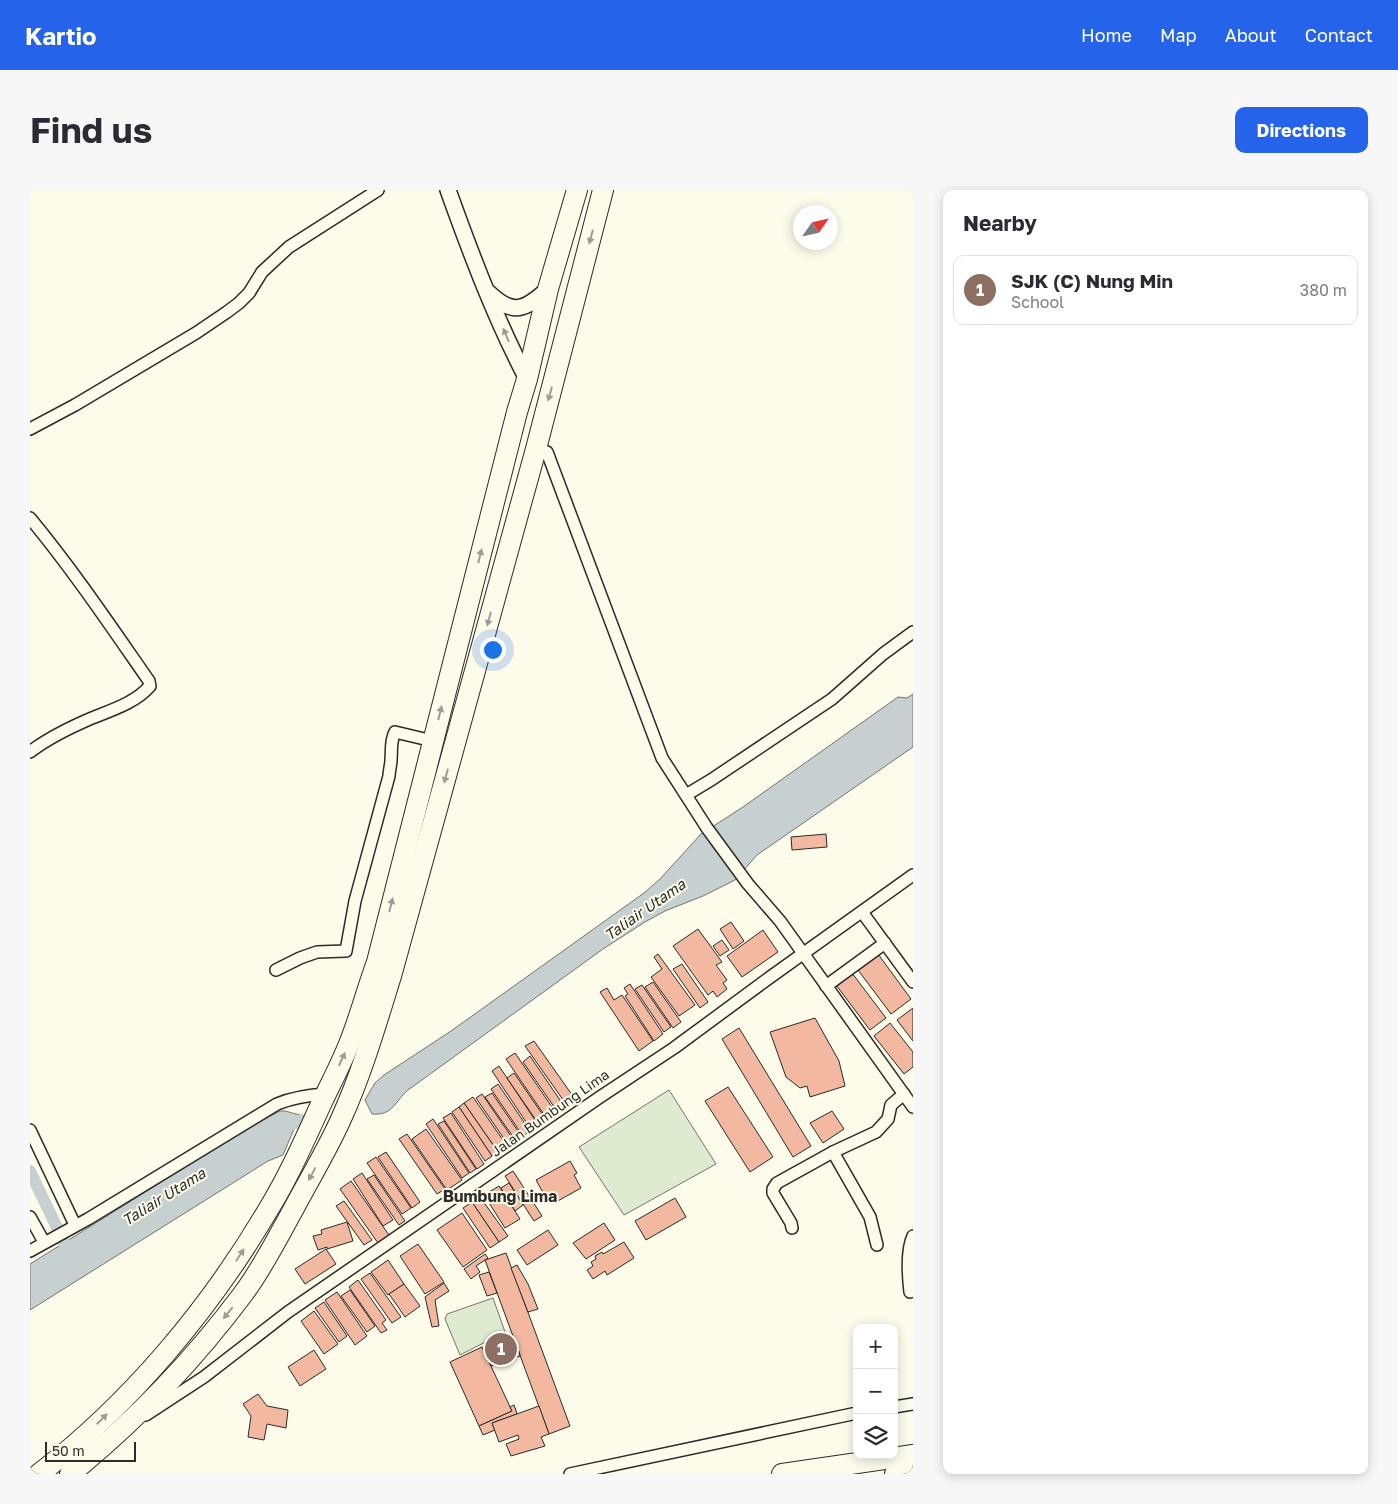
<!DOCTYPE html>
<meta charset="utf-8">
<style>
body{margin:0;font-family:"Golos Text",sans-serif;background:#f7f7f7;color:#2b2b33}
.controls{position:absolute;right:15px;bottom:15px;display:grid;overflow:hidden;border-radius:10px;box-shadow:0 2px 12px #0003}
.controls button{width:45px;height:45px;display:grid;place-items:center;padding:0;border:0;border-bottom:1px solid #e1e1e2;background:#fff;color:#2b2b33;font:25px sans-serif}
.compass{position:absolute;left:763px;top:15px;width:45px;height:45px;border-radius:50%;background:#fff;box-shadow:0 2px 12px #0003;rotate:56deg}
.scale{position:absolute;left:15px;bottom:12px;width:91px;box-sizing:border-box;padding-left:5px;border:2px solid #2b2b2b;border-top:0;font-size:14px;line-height:18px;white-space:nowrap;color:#2b2b2b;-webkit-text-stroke:4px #fdfbea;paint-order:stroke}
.you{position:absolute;left:462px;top:459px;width:18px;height:18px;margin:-12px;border:4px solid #fff;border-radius:50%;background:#1a73e8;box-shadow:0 0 0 8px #1a73e833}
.badge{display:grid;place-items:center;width:32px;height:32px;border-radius:50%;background:#2563eb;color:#fff;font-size:16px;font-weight:700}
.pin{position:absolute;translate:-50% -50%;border:2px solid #fff;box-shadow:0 1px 5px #0006}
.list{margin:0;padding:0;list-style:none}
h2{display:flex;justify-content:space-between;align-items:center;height:65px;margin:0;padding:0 20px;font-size:21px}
h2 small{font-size:16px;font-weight:400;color:#7c7c81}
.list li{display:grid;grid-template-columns:32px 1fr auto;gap:15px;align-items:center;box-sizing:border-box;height:70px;margin:0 10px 10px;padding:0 10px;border:1px solid #e1e1e2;border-radius:10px}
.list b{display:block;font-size:19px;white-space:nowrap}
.list p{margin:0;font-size:16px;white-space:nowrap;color:#7c7c81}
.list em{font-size:16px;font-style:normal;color:#7c7c81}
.icon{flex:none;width:28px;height:28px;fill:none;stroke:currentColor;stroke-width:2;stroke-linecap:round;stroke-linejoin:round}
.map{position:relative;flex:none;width:883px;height:1284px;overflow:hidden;border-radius:10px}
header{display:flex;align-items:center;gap:30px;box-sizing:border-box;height:70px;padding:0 25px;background:#2563eb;color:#fff}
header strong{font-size:24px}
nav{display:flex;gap:28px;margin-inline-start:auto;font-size:18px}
.intro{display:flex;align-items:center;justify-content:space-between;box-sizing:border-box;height:120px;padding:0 30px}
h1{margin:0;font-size:35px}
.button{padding:12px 22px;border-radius:10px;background:#2563eb;color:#fff;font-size:18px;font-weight:700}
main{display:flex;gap:30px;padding:0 30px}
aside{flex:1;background:#fff;border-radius:10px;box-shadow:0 2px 12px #0003}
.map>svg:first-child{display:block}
</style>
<header>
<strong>Kartio</strong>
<nav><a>Home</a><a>Map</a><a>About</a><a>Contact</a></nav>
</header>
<div class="intro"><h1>Find us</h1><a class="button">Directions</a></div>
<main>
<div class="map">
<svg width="883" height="1284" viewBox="0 0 883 1284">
<rect width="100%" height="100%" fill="#fdfbea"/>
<g fill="#deebd1" stroke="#74746e">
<polygon points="639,900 686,974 594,1025 549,957"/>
<polygon points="463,1108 475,1142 430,1165 415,1129 417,1124"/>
</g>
<g fill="#c7d0d0" stroke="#74746e">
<path d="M883,504V557L727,665L705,690L673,706L635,721L615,732L573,759L378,900C365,911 363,926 342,924L335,910L345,893L354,885L421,841L614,703L630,689L671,644L713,617L868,507L877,508Z"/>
<polygon points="250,921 255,921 270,925 253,965 238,971 0,1120 0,1074 223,935"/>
</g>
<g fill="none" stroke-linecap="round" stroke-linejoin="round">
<g stroke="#c7d0d0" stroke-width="12">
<polyline points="253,938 272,930"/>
<polyline points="0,981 40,1065"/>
</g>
</g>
<g fill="#f2b8a0" stroke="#2b2b2b">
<polygon points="796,644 797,657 762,660 761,647"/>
<polygon points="701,732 714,751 703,759 690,739"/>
<polygon points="668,739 692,772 686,775 697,790 693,793 697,799 687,807 683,801 678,805 643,756"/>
<polygon points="733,740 748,762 712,787 697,766"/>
<polygon points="692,750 699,760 690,766 683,756"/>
<polygon points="628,764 665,815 649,826 621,787 632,779 624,767"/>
<polygon points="848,764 881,809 861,824 828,780"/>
<polygon points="652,774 678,812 670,818 643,779"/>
<polygon points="822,783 856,828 840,840 806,795"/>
<polygon points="623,792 651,832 643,838 615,797"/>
<polygon points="600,794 633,844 624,851 595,806 598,804 594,798"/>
<polygon points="612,795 641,837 634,842 605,799"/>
<polygon points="577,798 584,810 592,805 623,851 609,861 570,802"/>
<polygon points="883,818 883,851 867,830"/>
<polygon points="785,828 809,871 815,896 780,907 777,896 770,898 756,887 740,842"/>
<polygon points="860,833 883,862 883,877 874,884 844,846"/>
<polygon points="709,838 781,956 763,967 692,849"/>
<polygon points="504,851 545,909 536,914 495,856"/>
<polygon points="485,863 524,920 515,926 476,869"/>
<polygon points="500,866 534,916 527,921 493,872"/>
<polygon points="469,876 509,936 502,941 462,881"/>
<polygon points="484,883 517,931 510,936 477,888"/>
<polygon points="468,894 500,941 493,946 461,899"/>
<polygon points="698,897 743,967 720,982 675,911"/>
<polygon points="462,903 492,947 486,951 455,907"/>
<polygon points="452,904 485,952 479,956 446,908"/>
<polygon points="443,907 477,956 468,962 434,913"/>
<polygon points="434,913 468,962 462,966 429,917"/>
<polygon points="429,917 462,966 455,971 422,922"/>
<polygon points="802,921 814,939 793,953 780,933"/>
<polygon points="421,923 454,974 447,979 413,928"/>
<polygon points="403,929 439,983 432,988 396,934"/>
<polygon points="414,931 446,979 440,983 408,934"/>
<polygon points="396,939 432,990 417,1000 382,949"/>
<polygon points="377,944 415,999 407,1004 369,949"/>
<polygon points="356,962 390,1012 382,1018 348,967"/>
<polygon points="346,967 381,1018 372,1024 337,973"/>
<polygon points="540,971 547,983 544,985 551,998 526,1012 522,1005 516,1008 506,990"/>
<polygon points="483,981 512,1026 504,1031 475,986"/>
<polygon points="332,983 363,1030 353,1036 323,989"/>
<polygon points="344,985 375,1031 369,1035 337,989"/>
<polygon points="321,991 359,1045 348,1053 310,999"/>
<polygon points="479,993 493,1015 485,1021 471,998"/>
<polygon points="469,996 490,1029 475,1038 454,1005"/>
<polygon points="450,1007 478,1046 469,1052 442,1012"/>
<polygon points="645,1008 656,1027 616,1050 605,1031"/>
<polygon points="314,1011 342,1050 334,1055 306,1016"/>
<polygon points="442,1012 469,1052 460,1058 433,1018"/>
<polygon points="432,1023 457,1060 433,1077 407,1040"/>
<polygon points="317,1032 323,1051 297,1059 297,1057 288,1060 283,1046 292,1044 291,1040"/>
<polygon points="574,1033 585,1050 556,1069 543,1053"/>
<polygon points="518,1040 528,1055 497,1075 487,1060"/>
<polygon points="594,1052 604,1068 577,1085 575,1081 563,1089 557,1080 563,1076 561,1072 566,1069 565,1066 572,1062 573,1064"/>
<polygon points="388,1054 414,1092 395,1104 370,1066"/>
<polygon points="296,1059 306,1074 275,1094 265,1079"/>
<polygon points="476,1063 540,1236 519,1244 455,1070"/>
<polygon points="455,1064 458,1068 446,1076 450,1082 441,1089 434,1079"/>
<polygon points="358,1070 374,1094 358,1105 341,1082"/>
<polygon points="487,1075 498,1094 508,1119 498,1122 481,1078"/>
<polygon points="459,1082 467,1103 457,1106 449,1085"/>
<polygon points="340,1083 371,1127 362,1133 331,1089"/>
<polygon points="328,1090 356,1130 352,1133 357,1140 351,1143 319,1097"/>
<polygon points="414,1093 419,1101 405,1110 409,1136 402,1137 395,1107"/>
<polygon points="374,1094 390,1116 375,1127 359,1104"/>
<polygon points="320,1100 345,1136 337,1142 311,1106"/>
<polygon points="307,1102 337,1146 325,1155 295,1110"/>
<polygon points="294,1112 317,1146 309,1152 285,1118"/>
<polygon points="284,1121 308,1154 294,1164 271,1131"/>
<polygon points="452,1157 482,1221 449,1236 420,1172"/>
<polygon points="284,1160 296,1179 270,1196 258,1177"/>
<polygon points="489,1161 490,1166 461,1176 460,1171"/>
<polygon points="228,1204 237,1216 258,1220 256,1238 237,1234 234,1250 218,1247 221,1226 213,1214"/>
<polygon points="484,1215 487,1224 462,1233 465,1240 453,1245 449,1236 482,1221 480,1217"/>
<polygon points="509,1216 519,1244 511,1247 515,1256 481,1266 476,1254 489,1249 488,1245 469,1252 462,1233"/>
</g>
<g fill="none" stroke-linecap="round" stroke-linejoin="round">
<defs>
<g id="street">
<polyline points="0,239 45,215 166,143 197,122 209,113 219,103 232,82 259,57 348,0"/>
<polyline points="506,259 517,262 632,568 677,638 718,694 750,731 883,917"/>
<path d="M0,328C43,380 80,435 119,491L120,496C105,513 82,520 62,528C41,537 18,548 0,562"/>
<polyline points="656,605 681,590 802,509 853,464 883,442"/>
<polyline points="832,722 883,792"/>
<path d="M246,780L270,768L287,762L316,761L325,711L359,586C359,581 361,575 361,570C362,559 360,552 365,542L403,551"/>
<polyline points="796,796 855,753"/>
<polyline points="0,940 45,1035"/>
<polyline points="803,962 840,1027 847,1055"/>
<polyline points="0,1027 14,1052"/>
<polyline points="762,1038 761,1033 743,1003 743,999 747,993 803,962 846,942 858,929 861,915 874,904"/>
<path d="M0,1061L58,1029L247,914C264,907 278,905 296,904"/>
<path d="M880,1102C878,1085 876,1061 883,1046"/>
<polyline points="864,1217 883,1214"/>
<polyline points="116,1225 174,1187 258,1122 570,907 644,858 739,788 883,685"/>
<polyline points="540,1284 827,1223"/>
</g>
<g id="secondary">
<path d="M418,0C441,64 465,128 497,189"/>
<path d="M459,103C483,126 495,120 518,99"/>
</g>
<g id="highway">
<path d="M9,1284C101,1213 179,1120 238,1020C259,986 275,949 292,912C301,893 311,874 319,854C330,827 337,799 347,772L487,222L497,189L518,99L547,0"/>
<path d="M40,1284C104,1232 163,1171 213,1104C232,1079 248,1047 263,1020C279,990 297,960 311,929C332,883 346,834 361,786L506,259L573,0"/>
<polyline points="752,1284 883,1265"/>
<polyline points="865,1284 883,1281"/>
</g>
</defs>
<use href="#street" stroke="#2b2b2b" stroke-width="14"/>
<use href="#secondary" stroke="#2b2b2b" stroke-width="18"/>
<use href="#highway" stroke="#2b2b2b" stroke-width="22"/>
<use href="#street" stroke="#fdfbea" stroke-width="11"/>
<use href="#secondary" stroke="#fdfbea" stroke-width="15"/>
<use href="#highway" stroke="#fdfbea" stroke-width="20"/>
</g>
<defs><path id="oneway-solid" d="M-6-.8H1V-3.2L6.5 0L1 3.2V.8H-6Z" transform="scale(1.25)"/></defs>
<g fill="#9e9d94">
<use href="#oneway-solid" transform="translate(561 47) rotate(105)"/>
<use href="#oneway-solid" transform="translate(476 145) rotate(-113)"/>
<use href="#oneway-solid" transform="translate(520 204) rotate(105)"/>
<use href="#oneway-solid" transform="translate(450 366) rotate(-76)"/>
<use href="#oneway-solid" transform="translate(459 429) rotate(105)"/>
<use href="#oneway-solid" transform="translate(410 523) rotate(-76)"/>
<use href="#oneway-solid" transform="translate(416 586) rotate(105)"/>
<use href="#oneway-solid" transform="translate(361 715) rotate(-76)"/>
<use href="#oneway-solid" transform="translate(312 869) rotate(-65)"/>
<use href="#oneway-solid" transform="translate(282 984) rotate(118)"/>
<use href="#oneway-solid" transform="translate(210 1065) rotate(-57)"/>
<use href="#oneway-solid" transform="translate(198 1123) rotate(129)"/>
<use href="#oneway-solid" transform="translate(72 1229) rotate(-45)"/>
</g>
<g text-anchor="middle" stroke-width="4" stroke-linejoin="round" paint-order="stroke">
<g font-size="14" fill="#2b2b2b" stroke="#fdfbea">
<text transform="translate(520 923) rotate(-35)" y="5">Jalan Bumbung Lima</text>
</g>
<g font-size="15" font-style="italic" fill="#2b2b2b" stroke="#fdfbea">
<text transform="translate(615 720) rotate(-35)" y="5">Taliair Utama</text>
<text transform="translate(134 1007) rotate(-32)" y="5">Taliair Utama</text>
</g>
<g font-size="16" font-weight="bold" fill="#2b2b2b" stroke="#fdfbea">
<text x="470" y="1012">Bumbung Lima</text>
</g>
</g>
</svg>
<div class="controls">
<button>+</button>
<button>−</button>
<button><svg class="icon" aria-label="layers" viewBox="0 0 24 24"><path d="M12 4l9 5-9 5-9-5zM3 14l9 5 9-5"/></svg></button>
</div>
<svg class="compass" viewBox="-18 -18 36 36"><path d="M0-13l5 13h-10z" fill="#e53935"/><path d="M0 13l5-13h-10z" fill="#7c7c81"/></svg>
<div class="scale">50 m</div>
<div class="you"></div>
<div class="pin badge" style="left:471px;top:1159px;background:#8d6e63">1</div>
</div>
<aside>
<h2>Nearby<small></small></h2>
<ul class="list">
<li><span class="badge" style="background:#8d6e63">1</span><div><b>SJK (C) Nung Min</b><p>School</p></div><em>380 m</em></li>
</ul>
</aside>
</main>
